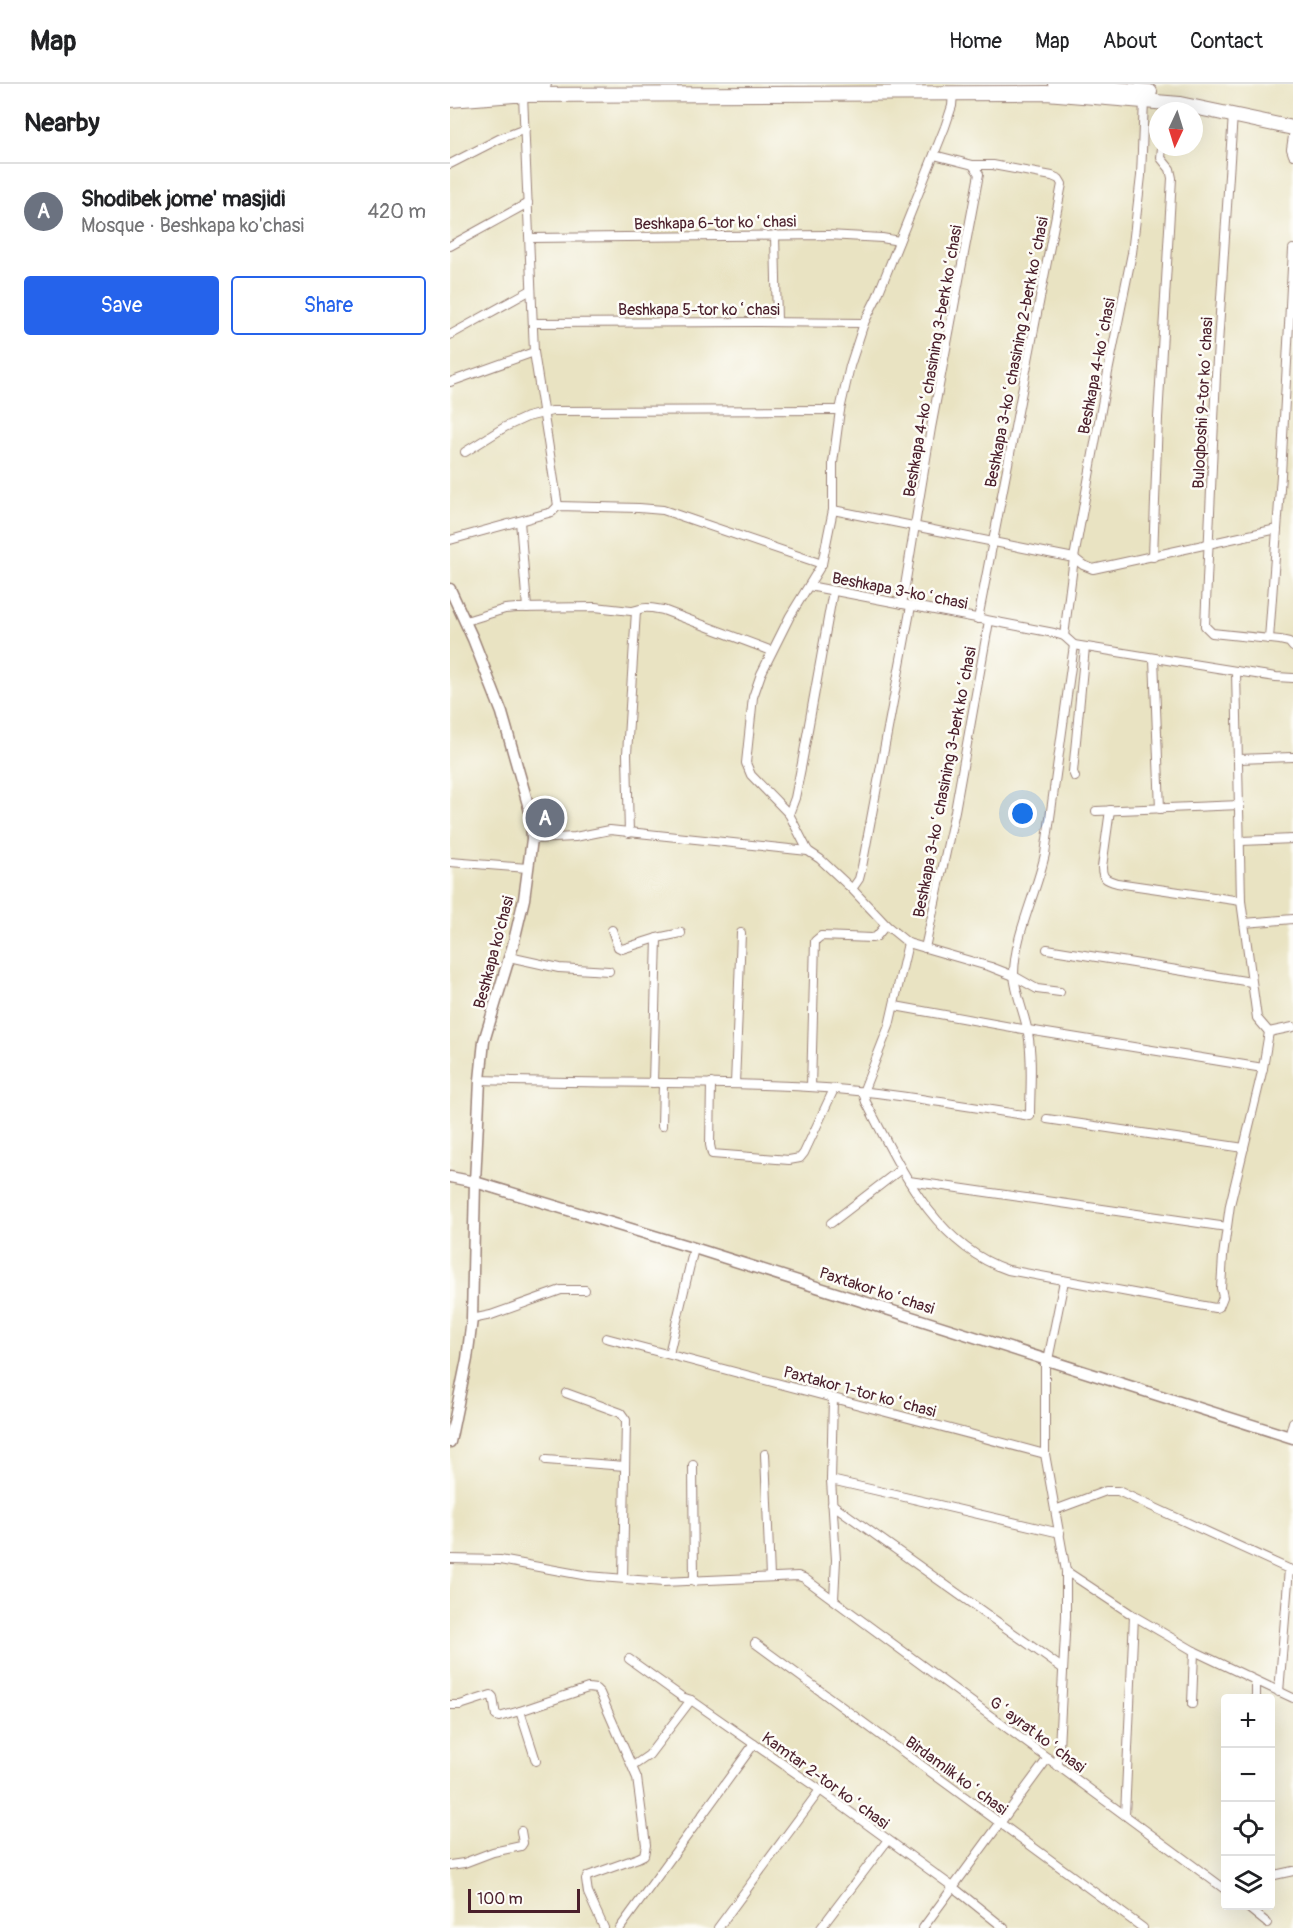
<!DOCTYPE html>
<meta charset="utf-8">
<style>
body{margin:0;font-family:Pangolin,sans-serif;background:#f2f2f2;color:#202124}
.controls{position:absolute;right:18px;bottom:18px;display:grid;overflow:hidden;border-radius:6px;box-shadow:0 6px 24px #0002}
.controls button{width:54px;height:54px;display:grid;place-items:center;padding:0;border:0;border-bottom:2px solid #e0e0e0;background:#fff;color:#202124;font:30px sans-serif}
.compass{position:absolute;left:699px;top:18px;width:54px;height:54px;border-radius:50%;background:#fff;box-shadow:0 6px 24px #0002;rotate:184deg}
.scale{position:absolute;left:18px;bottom:15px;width:112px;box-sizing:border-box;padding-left:6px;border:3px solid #4a1f2b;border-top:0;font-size:16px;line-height:21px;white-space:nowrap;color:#4a1f2b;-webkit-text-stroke:4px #fdfcf7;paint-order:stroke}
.you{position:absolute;left:573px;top:730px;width:21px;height:21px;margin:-15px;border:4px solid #fff;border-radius:50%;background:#1a73e8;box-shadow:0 0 0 9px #1a73e833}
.badge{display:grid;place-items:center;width:39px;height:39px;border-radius:50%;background:#2563eb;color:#fff;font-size:20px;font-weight:700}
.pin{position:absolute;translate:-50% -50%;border:3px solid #fff;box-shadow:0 2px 6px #0006}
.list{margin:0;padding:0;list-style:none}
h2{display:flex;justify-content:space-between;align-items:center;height:78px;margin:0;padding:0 24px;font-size:26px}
h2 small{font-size:20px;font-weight:400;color:#757577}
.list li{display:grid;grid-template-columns:39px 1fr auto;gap:18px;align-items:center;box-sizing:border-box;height:96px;padding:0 24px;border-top:2px solid #e0e0e0}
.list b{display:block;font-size:22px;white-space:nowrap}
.list p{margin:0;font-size:20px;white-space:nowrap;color:#757577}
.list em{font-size:20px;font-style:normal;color:#757577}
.actions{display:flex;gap:12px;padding:18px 24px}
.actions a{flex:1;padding:14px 0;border:2px solid #2563eb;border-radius:6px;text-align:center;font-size:21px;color:#2563eb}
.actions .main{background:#2563eb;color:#fff}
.icon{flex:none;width:33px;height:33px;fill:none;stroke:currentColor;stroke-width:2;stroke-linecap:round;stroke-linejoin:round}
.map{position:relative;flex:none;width:843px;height:1844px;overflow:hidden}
header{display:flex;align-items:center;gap:36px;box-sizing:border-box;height:84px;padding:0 30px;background:#fff;border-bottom:2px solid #e0e0e0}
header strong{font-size:28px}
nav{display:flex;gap:33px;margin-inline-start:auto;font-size:21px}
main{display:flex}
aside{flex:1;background:#fff}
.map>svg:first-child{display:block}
</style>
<header>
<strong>Map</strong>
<nav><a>Home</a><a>Map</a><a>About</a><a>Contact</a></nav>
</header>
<main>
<aside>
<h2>Nearby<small></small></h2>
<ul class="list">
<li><span class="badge" style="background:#6b7280">A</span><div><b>Shodibek jome' masjidi</b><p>Mosque · Beshkapa ko'chasi</p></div><em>420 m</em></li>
</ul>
<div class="actions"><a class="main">Save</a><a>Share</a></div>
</aside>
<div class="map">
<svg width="843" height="1844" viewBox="0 0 843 1844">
<rect width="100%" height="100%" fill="#fdfcf7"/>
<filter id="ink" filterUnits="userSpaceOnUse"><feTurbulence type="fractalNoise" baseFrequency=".0167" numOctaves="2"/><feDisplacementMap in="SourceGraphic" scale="12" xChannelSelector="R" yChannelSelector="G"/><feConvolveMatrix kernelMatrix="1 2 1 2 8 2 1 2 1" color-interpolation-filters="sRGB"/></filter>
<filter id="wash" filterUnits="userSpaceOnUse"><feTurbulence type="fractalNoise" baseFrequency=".008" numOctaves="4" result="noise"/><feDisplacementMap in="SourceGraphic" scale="24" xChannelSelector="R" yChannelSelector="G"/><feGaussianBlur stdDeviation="1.35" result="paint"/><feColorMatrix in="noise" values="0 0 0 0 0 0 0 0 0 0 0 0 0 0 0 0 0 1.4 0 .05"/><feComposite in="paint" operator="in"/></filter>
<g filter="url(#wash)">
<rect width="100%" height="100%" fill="#e9e3c2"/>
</g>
<g filter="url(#ink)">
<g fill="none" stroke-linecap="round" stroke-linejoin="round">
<defs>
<g id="minor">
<polyline points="503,9 502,22 495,43 427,213 414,239 400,282 390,326 383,379 383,426 372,480 340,532 311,590 303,613 296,679 301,691 339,730 358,767 370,775 402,805 436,841 458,859 541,883 564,892 587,905 610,908"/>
<polyline points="73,11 84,268 108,422"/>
<polyline points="783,30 766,291 755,542 762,549 830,556 839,558 843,563"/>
<polyline points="843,52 841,65 843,71"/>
<polyline points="0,80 49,55 75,45"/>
<polyline points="523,81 543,81 602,92 609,95 612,100 528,535"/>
<polyline points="325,151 327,238"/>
<polyline points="80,154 378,151 432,154 449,157"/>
<polyline points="0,162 78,119"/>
<polyline points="83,239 308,238 414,239"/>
<polyline points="0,251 81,206"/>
<polyline points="0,298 84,268"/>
<polyline points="15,368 55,343 77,333 102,327 390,326"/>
<polyline points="383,426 624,474 633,481 643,485 827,445"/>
<polyline points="70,437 77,524"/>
<polyline points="0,456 102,428 108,422 189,424 213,426 372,480"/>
<polyline points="703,473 708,334 722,94 720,85 711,74 712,63"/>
<polyline points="359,502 604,549 614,552 624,561 786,587 826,593 843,594"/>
<polyline points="452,520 481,344 529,90 523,81 484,71"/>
<path d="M16,537L55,525L67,524L145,523L181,527C184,527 187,526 190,525C197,522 206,525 213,526L322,567"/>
<polyline points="614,552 624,474 658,288 682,169 691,92 694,16"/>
<polyline points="819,555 831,391 843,165"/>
<polyline points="704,574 710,725"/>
<polyline points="786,587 791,817 807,934 819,948"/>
<polyline points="789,675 843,673"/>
<polyline points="625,693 623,688 635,563"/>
<path d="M660,726L652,783C652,794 656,796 667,799L791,817"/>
<polyline points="646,727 790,721"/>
<polyline points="339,730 345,714 352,679 383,507"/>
<polyline points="179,749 177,670 186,527"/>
<polyline points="82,755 125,753 160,746 358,767"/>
<polyline points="791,757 843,755"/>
<polyline points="0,778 78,784"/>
<polyline points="402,805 409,795 412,783 461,522"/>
<polyline points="794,839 843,835"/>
<polyline points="162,846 168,863 172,865 207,854 231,849"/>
<path d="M458,859L439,942L413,1008L416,1018C450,1083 484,1161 558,1186L765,1224L769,1223L773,1213L771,1204L773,1172L780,1121L813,984L819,948"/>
<polyline points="475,864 505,727 539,537"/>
<polyline points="597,865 801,898"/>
<polyline points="59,873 109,884 159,887"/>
<polyline points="445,922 578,946 813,984"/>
<polyline points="819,948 843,943"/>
<path d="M30,996C139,1000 249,997 359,1003C433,1007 507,1021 580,1032C580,1005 583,976 578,949C575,930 565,910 564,890C564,852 587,808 595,770L624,561"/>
<polyline points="203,999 207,854"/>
<polyline points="261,999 260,1061 262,1070 339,1076 350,1074 354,1069 384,1005"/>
<polyline points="285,1000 291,849"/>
<polyline points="361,1003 365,857 371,852 422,854 426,853 436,841"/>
<polyline points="597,1035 794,1064"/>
<polyline points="212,1042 213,999"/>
<polyline points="459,1097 777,1143"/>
<polyline points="381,1139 451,1085"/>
<polyline points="22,1235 41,1231 111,1206 135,1206"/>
<polyline points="156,1254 595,1370"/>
<polyline points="219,1270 244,1164"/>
<polyline points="595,1275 595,1370 616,1487 616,1532 608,1682"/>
<polyline points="598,1276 614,1197"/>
<polyline points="116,1309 171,1329 176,1336 173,1494"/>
<polyline points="383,1314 381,1396 386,1476 384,1515"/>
<polyline points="839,1353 843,1338"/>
<polyline points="315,1370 320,1493"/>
<polyline points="96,1376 175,1382"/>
<polyline points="243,1381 244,1498"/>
<polyline points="381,1396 610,1449"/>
<polyline points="382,1420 612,1584"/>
<polyline points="605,1426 656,1407 668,1407 843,1487"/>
<polyline points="0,1475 50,1476 138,1492 213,1498 348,1492 354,1494 776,1806"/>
<polyline points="616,1487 684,1532 744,1567 843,1614"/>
<polyline points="305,1559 693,1844"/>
<polyline points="179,1575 232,1613 241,1616 370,1706 503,1803 554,1844"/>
<polyline points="829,1608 839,1485"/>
<polyline points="806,1614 806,1598"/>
<polyline points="742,1620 744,1567"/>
<polyline points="0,1621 10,1621 41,1611 43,1613 46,1632 49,1633 70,1627"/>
<polyline points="86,1677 70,1627 138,1604 146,1605 150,1609 187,1694 196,1761 194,1771 188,1774 138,1792 136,1795 138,1809 154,1844"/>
<polyline points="183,1682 199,1671 241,1616"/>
<polyline points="675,1731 684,1532"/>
<polyline points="0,1781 14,1779 43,1768 71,1762 73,1759 71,1747"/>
<polyline points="820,1792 843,1787"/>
<polyline points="796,1822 817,1839"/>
<polyline points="170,1844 304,1660"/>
<polyline points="268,1844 370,1706"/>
<polyline points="371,1844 437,1757"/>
<polyline points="473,1844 598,1674"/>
</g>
<polyline id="tertiary" points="0,505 23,555 52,629 81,731 82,755 74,815 63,861 34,957 30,996 25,1098 22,1235 17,1275 0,1358"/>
<polyline id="secondary" points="0,1093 25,1098 244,1164 843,1354"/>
<g id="trunk">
<polyline points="605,0 700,8"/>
<polyline points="0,4 94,0"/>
<polyline points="0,16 64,11 596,9 730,20 843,44"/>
</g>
</defs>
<use href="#minor" stroke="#9a8176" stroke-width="10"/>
<use href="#tertiary" stroke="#9a8176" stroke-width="13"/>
<use href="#secondary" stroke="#9a8176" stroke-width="13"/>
<use href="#trunk" stroke="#9a8176" stroke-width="16"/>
<use href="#minor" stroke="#fff" stroke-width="8"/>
<use href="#tertiary" stroke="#fff" stroke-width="10"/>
<use href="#secondary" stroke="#fff" stroke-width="10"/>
<use href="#trunk" stroke="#fff" stroke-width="14"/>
</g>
</g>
<g text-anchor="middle" stroke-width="5" stroke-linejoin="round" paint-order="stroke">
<g font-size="16" fill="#4a1f2b" stroke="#fdfcf7">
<text transform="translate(265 138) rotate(-1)" y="6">Beshkapa 6-tor koʻchasi</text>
<text x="249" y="231">Beshkapa 5-tor koʻchasi</text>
<text transform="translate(566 268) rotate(-79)" y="6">Beshkapa 3-koʻchasining 2-berk koʻchasi</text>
<text transform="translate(482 277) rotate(-80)" y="6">Beshkapa 4-koʻchasining 3-berk koʻchasi</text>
<text transform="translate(646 282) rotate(-79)" y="6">Beshkapa 4-koʻchasi</text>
<text transform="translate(752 319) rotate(-87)" y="6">Buloqboshi 9-tor koʻchasi</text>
<text transform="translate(450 506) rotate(11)" y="6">Beshkapa 3-koʻchasi</text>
<text transform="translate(494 698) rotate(-79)" y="6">Beshkapa 3-koʻchasining 3-berk koʻchasi</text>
<text transform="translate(43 868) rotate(-75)" y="6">Beshkapa ko'chasi</text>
<text transform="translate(427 1206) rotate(18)" y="6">Paxtakor koʻchasi</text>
<text transform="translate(410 1307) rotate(15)" y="6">Paxtakor 1-tor koʻchasi</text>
<text transform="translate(588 1650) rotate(37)" y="6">Gʻayrat koʻchasi</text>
<text transform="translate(507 1691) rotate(36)" y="6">Birdamlik koʻchasi</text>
<text transform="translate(376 1696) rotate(36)" y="6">Kamtar 2-tor koʻchasi</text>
</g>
</g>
</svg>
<div class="controls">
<button>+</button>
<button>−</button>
<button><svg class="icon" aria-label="locate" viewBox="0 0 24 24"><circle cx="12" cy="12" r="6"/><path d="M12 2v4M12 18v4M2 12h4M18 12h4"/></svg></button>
<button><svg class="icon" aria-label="layers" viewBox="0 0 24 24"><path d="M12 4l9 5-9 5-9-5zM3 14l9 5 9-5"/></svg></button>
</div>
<svg class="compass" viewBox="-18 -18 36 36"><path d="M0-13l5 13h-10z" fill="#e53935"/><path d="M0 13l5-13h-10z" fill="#757577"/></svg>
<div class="scale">100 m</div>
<div class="you"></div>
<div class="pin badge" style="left:95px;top:734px;background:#6b7280">A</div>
</div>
</main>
